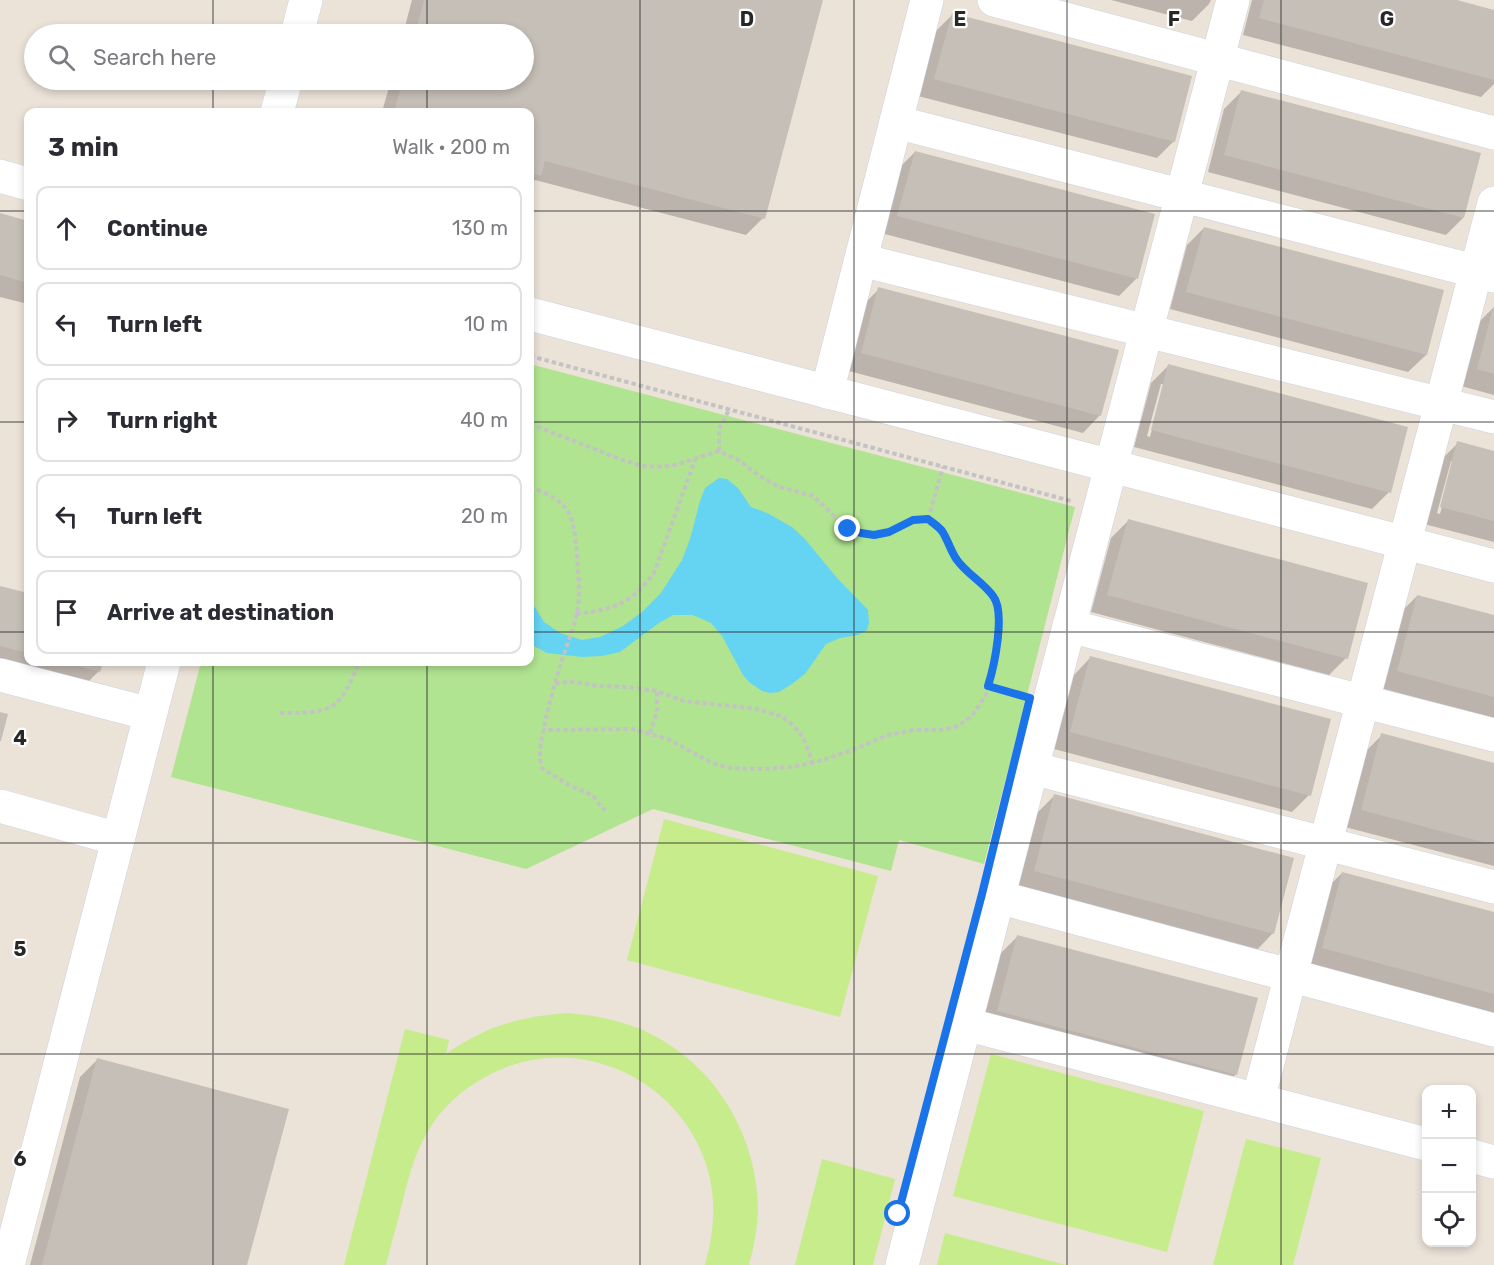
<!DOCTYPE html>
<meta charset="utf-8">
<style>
body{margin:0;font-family:Rubik,sans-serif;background:#f2f2f3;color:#2b2b33}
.controls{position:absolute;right:18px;bottom:18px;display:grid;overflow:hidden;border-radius:12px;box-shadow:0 3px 9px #0003}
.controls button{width:54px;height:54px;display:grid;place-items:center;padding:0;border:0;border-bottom:2px solid #e1e1e2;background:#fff;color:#2b2b33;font:30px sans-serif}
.stop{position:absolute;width:18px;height:18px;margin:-14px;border:4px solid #1a73e8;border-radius:50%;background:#fff}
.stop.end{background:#1a73e8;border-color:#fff;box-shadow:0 2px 6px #0008}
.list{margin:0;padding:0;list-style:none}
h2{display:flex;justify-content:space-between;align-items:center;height:78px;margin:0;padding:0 24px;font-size:26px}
h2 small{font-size:20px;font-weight:400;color:#7c7c81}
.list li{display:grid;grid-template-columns:39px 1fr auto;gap:18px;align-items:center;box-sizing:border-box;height:84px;margin:0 12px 12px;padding:0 12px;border:2px solid #e1e1e2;border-radius:12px}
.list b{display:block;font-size:22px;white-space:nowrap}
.list em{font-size:20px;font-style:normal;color:#7c7c81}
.icon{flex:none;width:33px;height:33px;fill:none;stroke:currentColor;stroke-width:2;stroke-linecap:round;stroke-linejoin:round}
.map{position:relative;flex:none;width:1494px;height:1265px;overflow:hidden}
.search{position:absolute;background:#fff;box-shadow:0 3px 9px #0003;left:24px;top:24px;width:510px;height:66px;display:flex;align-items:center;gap:15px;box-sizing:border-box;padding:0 21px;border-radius:33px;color:#7c7c81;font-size:22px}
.panel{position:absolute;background:#fff;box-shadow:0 3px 9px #0003;left:24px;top:108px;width:510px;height:558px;border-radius:12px}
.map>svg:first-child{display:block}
</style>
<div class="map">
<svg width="1494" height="1265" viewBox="0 0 1494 1265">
<rect width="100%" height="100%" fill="#ebe2d8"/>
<polygon fill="#b1e491" points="530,364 1075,507 984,864 899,840 891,871 653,809 526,869 171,777 201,662 530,662"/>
<g fill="#c7ec8c">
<polygon points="664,819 878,876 840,1017 627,960"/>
<path d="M568,1013C591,1015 613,1019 635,1027C710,1056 758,1131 758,1211C757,1229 754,1247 749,1265H705C714,1232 717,1200 707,1167C680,1078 578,1032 495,1072C470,1084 448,1101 433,1123C416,1148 409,1175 402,1204C397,1224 391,1245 386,1265H344L405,1029L449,1040L446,1054C484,1027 521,1016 568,1013Z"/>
<polygon points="991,1054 1204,1111 1167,1252 953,1196"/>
<polygon points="1246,1139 1321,1158 1293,1265 1213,1265"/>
<polygon points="822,1159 895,1179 873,1265 795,1265"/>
<polygon points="945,1233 1066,1265 937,1265"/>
</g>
<polygon fill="#65d3f2" points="719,478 727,479 738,488 751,507 767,513 792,527 805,539 837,578 868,610 869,623 867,630 858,635 840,638 826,644 805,674 792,684 779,692 770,693 762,691 749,682 743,675 722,636 711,623 693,615 673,615 659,623 620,652 602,656 582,657 547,653 530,644 530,599 544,622 560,633 582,640 600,637 623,626 642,612 661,593 682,560 690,539 700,501 705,488"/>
<g fill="#0003" fill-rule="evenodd">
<polygon points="412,0 822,0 763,218 746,235 535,180 530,185 530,112 382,112 391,80 524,80 524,34 403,34"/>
<polygon points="1111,0 1211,0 1209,4 1192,21"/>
<polygon points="1252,0 1451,0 1494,11 1494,84 1481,97 1243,35"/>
<polygon points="952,15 1174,141 1157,158 918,96 935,32"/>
<polygon points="1241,92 1463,218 1446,235 1208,172 1224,109"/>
<polygon points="915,152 1153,215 1136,279 1119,296 881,233 898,169"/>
<polygon points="0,215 28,222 28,304 0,297"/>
<polygon points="1204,228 1442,291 1426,355 1408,372 1170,309 1187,245"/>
<polygon points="879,289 1100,415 1083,433 845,370 862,306"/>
<polygon points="1494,307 1494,395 1461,386 1478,323"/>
<path d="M1168,366L1389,492L1372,509L1134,447L1151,383ZM1161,384H1164L1150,437L1147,436Z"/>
<path d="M1458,443L1494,452V542L1424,524L1441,460ZM1451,461H1454L1440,514L1437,513Z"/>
<polygon points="1128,521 1346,658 1329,675 1091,612 1111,538"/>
<polygon points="0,587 28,595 28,662 101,662 99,671 82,688 0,667"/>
<polygon points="1417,596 1494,616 1494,718 1380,688 1400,613"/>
<polygon points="1091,657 1309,795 1292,812 1054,749 1074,675"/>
<polygon points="1382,735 1494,765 1494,866 1345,827 1365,752"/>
<polygon points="1054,796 1273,933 1256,951 1018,888 1037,813"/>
<polygon points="1342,873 1494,913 1494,1015 1305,965 1325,890"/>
<polygon points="1018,936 1236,1074 1219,1091 981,1028 1001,953"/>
<polygon points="97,1060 246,1265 30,1265 80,1077"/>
</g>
<g fill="#c6bfb8">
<polygon points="424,0 823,0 765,219 545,161 541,176 530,173 530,112 394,112 403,80 524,80 524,34 415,34"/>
<polygon points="1264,0 1457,0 1494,10 1494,80 1259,18"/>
<polygon points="952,13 1192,76 1175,142 934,79"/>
<polygon points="1241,90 1481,153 1464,218 1224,155"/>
<polygon points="915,151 1155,214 1138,279 897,216"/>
<polygon points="0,213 28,221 28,283 0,275"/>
<polygon points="1204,227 1444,290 1427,355 1186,292"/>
<polygon points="878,287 1119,350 1101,416 861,353"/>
<polygon points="1493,308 1494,308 1494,374 1477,369"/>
<polygon points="1168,364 1408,427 1391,493 1151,430"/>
<polygon points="1457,441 1494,451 1494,521 1440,507"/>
<polygon points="1128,519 1368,583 1348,659 1107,595"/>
<polygon points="0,586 28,593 28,653 0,646"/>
<polygon points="1417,595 1494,615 1494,697 1397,671"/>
<polygon points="1090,656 1331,719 1311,796 1070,732"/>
<polygon points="63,662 103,662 100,672"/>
<polygon points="0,712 8,714 1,741 0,741"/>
<polygon points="1381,733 1494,763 1494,845 1361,810"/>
<polygon points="1054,794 1294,858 1274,934 1034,871"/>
<polygon points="1342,872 1494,912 1494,994 1322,948"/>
<polygon points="1017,935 1258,998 1237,1075 997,1011"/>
<polygon points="97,1058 289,1109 247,1265 42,1265"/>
</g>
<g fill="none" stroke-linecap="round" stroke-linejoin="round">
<defs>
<g id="minor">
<polyline points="994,0 1494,133"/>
<polyline points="297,34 306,0"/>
<polyline points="277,112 286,80"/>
<polyline points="896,122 1494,276"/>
<polyline points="0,176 28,184"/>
<polyline points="861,260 1494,417"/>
<polyline points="530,314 1494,566"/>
<polyline points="827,392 927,0"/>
<polyline points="1069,626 1494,735"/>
<polyline points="0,675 150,714"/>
<polyline points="1032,768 1494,887"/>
<polyline points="0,806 118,839"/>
<polyline points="998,897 1494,1030"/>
<polyline points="965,1024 1426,1144"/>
<polyline points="1258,1100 1494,203"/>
<polyline points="1472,1156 1494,1162"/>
<polyline points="8,1265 164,662"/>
<polyline points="902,1265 1233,0"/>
</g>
</defs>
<use href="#minor" stroke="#cdd2e1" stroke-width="34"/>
<g stroke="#c3c3c3" stroke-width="4" stroke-dasharray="4.5 3" stroke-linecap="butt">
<polyline points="530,356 1071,501"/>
<polyline points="530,424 620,459 642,466 656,467 675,465 719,451 740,461 758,475 777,486 813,496 848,529 861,533 874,535 889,532 913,520 928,519 941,530 956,559 965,570 985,585 995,598 998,615 997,643 992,674 986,695 971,717 958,726 941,730 914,730 888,735 850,751 813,763 790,767 763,769 730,768 712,763 668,739 632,729 543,730"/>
<polyline points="719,451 719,429 729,410"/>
<path d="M530,487C571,502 574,514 577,556C578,572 580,591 578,607C575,625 568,642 562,660C555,682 549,704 544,727C541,741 538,754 542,768L569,785L592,795L605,811"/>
<polyline points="928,519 943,467"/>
<path d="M576,614C614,609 631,604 654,573L695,460"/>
<polyline points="555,683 574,682 597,686 627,687 657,691 684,701 757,709 783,717 793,725 803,737 813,763"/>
<polyline points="988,686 1022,696"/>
<path d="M280,713C332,713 340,711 359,662"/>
<polyline points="650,733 657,712 657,691"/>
</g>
<use href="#minor" stroke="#fff" stroke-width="33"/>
</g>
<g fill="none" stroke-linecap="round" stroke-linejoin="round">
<path stroke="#1a73e8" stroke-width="8" d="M848,529L861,533L874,535L889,532L913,520L928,519C933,523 939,527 942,531C948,540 951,552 957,560C967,574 983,582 993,596C1006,612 994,667 988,686L1030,698L982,894L898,1214"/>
</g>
<path fill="none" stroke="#272727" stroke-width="1.5" stroke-opacity="0.55" d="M213,0V34M427,0V34M640,0V1265M854,0V1265M1067,0V1265M1281,0V1265M213,80V112M427,80V112M0,211H28M530,211H1494M0,422H28M530,422H1494M0,632H28M530,632H1494M213,662V1265M427,662V1265M0,843H1494M0,1054H1494"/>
<g font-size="20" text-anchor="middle" font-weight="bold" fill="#272727" stroke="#fff" stroke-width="4.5" stroke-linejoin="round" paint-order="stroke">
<text x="747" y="26">D</text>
<text x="960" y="26">E</text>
<text x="1174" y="26">F</text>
<text x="1387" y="26">G</text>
<text x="20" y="745">4</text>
<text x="20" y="956">5</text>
<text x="20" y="1166">6</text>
</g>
</svg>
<div class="controls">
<button>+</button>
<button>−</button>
<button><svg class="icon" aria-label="locate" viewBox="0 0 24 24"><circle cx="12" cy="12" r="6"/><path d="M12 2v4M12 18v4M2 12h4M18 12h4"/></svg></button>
</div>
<div class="stop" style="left:898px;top:1214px"></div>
<div class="stop end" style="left:848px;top:529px"></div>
<div class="search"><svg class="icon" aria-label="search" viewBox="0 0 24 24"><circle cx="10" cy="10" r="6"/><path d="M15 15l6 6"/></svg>Search here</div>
<section class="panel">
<h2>3 min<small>Walk · 200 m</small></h2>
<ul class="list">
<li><svg class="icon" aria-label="ahead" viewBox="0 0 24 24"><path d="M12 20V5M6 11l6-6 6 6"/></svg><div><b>Continue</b></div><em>130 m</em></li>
<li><svg class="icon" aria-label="left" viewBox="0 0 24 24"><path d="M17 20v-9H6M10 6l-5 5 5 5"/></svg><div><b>Turn left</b></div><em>10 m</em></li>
<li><svg class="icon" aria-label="right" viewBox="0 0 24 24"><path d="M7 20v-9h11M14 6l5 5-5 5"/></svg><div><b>Turn right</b></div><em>40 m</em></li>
<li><svg class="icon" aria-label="left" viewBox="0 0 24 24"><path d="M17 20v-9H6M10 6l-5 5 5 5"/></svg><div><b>Turn left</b></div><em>20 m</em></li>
<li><svg class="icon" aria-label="arrive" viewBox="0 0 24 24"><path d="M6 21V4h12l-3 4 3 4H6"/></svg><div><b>Arrive at destination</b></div></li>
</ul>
</section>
</div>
